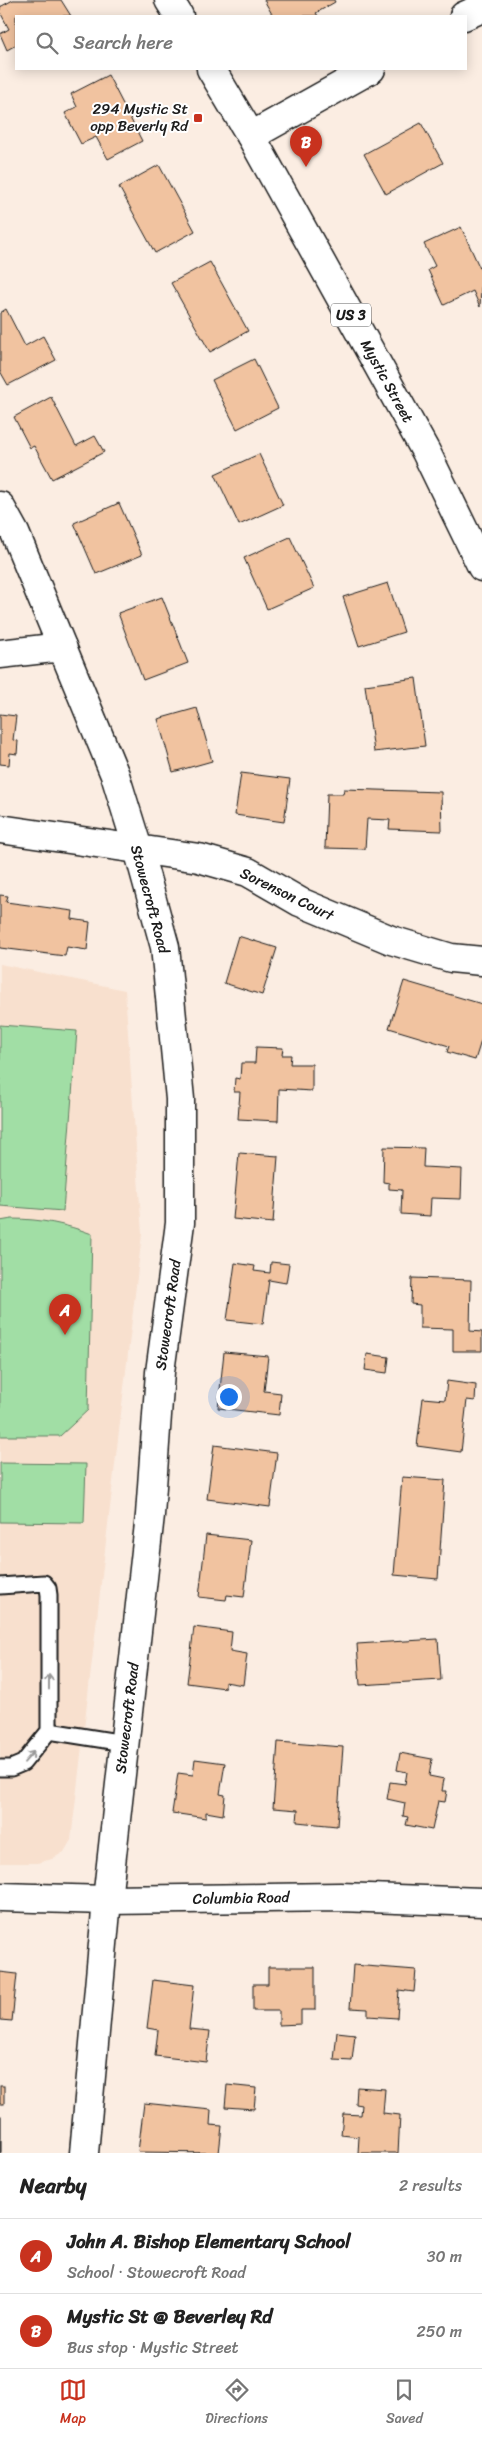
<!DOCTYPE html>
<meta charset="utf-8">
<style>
body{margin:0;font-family:Sriracha,sans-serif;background:#f6f6f6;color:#222}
.you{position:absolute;left:228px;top:1396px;width:18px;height:18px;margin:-12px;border:4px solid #fff;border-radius:50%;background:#1a73e8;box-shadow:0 0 0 8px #1a73e833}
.badge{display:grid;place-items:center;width:32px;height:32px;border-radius:50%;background:#c8321e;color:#fff;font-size:16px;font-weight:700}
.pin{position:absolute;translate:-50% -41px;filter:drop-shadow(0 1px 2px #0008)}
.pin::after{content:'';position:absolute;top:26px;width:18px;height:15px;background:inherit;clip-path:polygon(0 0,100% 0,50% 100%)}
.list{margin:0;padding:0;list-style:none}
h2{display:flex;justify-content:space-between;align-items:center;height:65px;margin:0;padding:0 20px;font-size:21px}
h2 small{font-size:16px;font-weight:400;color:#767676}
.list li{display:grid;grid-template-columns:32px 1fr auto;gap:15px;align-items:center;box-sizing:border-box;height:75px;padding:0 20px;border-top:1px solid #e0e0e0}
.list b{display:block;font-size:19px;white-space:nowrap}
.list p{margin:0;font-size:16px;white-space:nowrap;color:#767676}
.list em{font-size:16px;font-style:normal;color:#767676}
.icon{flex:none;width:28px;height:28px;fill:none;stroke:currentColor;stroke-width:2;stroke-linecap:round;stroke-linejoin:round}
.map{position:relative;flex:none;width:482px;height:2153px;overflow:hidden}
.search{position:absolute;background:#fff;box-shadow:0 2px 12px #0003;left:15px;right:15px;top:15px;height:55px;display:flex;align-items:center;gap:12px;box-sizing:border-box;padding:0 18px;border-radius:0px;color:#767676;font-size:19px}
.sheet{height:215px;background:#fff}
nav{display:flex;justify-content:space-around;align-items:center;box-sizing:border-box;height:70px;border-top:1px solid #e0e0e0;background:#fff;font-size:14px;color:#767676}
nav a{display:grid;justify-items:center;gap:2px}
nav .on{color:#c8321e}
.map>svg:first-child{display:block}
</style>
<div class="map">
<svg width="482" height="2153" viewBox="0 0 482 2153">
<rect width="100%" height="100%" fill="#fbede2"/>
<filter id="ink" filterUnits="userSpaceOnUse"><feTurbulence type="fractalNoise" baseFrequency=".02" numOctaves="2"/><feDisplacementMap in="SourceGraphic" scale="10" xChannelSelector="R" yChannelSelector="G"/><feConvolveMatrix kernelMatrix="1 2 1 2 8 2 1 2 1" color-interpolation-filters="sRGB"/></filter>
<g filter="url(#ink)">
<polygon fill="#f8e0ce" points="0,964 125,990 142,1234 71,1840 64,1852 52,1859 37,1863 0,1863"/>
<g fill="#a1dea5" stroke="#5e7d60">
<polygon points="0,1025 77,1031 63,1211 0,1206"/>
<path d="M12,1219C41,1219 65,1224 92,1234L88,1410L60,1436H0V1221Z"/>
<polygon points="0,1463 86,1464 84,1523 0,1522"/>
</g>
<g fill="#f1c3a0" stroke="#1c1c1c">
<polygon points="13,0 61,0 71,16 16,16 16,45 7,50 0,34 9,29 0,12 0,7"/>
<polygon points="264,0 334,0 335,2 316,13 318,16 273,16"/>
<polygon points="108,75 142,141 108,159 96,137 81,144 65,113 77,107 71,94"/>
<polygon points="421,123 443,163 386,194 364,154"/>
<polygon points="159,165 195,231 155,253 119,187"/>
<polygon points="461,227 482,273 480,307 473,291 444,305 428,270 435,266 424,244"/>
<polygon points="210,262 248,331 210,352 171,283"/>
<polygon points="6,309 25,346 43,336 56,360 8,385 0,371 0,313"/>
<polygon points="254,359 278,408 237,429 212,380"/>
<polygon points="51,397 76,446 95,436 104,452 52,479 34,446 30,448 14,417"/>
<polygon points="259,454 283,505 239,525 215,474"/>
<polygon points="119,503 142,555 96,574 74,523"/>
<polygon points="290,537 314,588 267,609 244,558"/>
<polygon points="388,583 404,632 359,646 343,597"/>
<polygon points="162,597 188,663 143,680 118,613"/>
<polygon points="416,678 425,746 374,752 365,685"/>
<polygon points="197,708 212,761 173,772 158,719"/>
<polygon points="0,714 16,716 13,740 18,741 17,754 10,753 9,765 0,764"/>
<polygon points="241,773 290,779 284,822 235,815"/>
<polygon points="344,789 441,792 442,831 389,829 390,820 367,819 365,849 325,848 327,794 343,794"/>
<polygon points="0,895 8,896 6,902 73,911 72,919 90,922 87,950 67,947 65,956 0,948"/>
<polygon points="238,936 277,948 262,995 224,983"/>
<polygon points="404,981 482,1004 482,1038 475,1060 447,1052 449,1046 389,1028"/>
<polygon points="256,1047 283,1048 282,1055 291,1055 290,1064 312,1064 312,1091 279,1089 278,1121 238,1119 240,1092 234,1092 235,1078 240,1079 241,1063 255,1063"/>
<polygon points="384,1147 424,1148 423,1167 462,1169 461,1199 431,1198 430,1216 401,1214 402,1190 389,1189 389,1183 383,1182"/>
<polygon points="239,1153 278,1156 273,1223 233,1219"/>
<polygon points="271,1262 289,1264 286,1283 269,1280 263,1324 227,1320 235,1263 255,1266 254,1271 270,1273"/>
<polygon points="412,1278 471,1280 470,1331 482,1332 482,1351 453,1351 453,1329 420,1328 420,1305 411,1304"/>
<polygon points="224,1352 268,1356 264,1391 281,1393 279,1415 218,1408"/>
<polygon points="367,1354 389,1357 387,1373 365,1370"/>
<polygon points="447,1381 476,1385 475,1401 467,1400 461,1452 417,1446 423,1398 445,1400"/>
<polygon points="214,1445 277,1453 270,1507 207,1499"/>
<polygon points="402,1477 445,1480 438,1579 394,1575"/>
<polygon points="206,1535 251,1540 244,1597 227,1595 226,1600 199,1597"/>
<polygon points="194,1627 232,1632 230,1651 247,1654 243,1685 225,1682 225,1688 187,1683"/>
<polygon points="438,1639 441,1680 360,1685 357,1644"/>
<polygon points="278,1742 343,1747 337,1826 297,1822 298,1810 273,1808"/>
<polygon points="400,1753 432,1759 429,1776 444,1779 442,1791 447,1791 445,1802 438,1801 432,1830 406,1825 408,1817 403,1816 405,1803 387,1799 390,1782 405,1784 407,1772 397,1770"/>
<polygon points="195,1759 225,1763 220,1794 225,1795 223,1815 206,1812 206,1818 172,1813 178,1773 193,1775"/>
<polygon points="353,1965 416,1970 414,1992 399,1990 397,2018 368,2016 368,2009 350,2008"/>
<polygon points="268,1967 315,1967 315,2010 301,2010 301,2024 279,2025 279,2011 253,2011 253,1984 268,1984"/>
<polygon points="0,1972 17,1974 12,2021 0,2020"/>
<polygon points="153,1980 194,1985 189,2029 210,2031 206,2062 155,2056 158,2030 147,2028"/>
<polygon points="337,2032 355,2034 352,2061 334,2060"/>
<polygon points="227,2085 256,2088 254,2109 225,2107"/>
<rect x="0" y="2086" width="4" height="18"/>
<polygon points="357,2087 385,2089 383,2113 400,2115 398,2153 358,2153 359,2137 341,2135 343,2114 361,2115 362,2105 356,2104"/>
<polygon points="144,2103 211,2110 210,2125 222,2126 219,2153 138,2152"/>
<rect x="0" y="2116" width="1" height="37"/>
</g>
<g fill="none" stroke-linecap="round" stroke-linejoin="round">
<defs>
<g id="service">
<polyline points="0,1586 44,1583 48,1588 49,1595 49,1731 23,1763 11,1768 0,1768"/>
<polyline points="49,1731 124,1743"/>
</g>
<g id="minor">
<polyline points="464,16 482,8"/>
<polyline points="251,136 371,69"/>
<polyline points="0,506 15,533 115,775 138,849 165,947 180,1099 180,1223 160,1372 150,1515 107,1900 84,2153"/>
<polyline points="0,654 62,647"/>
<polyline points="0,829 199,858 248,872 300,902 391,940 451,958 482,961"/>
<polyline points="0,1897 107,1900 340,1897 482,1902"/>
</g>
<g id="trunk">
<polyline points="169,0 179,16"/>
<polyline points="211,69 251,136 426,452 482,567"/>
</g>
</defs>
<use href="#service" stroke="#1c1c1c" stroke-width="19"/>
<use href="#minor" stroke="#1c1c1c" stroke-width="31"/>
<use href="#trunk" stroke="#1c1c1c" stroke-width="31"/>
<use href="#service" stroke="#fff" stroke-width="15"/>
<use href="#minor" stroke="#fff" stroke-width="28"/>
<use href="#trunk" stroke="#fff" stroke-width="28"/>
</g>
<defs><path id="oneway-shaft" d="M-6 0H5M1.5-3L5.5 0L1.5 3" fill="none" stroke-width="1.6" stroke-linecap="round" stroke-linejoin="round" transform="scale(1.25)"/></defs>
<g stroke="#999">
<use href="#oneway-shaft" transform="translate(49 1682) rotate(-90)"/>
<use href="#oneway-shaft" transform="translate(29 1757) rotate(-49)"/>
</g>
</g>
<rect fill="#c8321e" stroke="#fff" stroke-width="2" x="193" y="113" width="10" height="10" rx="2.5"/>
<g text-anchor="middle" stroke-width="4" stroke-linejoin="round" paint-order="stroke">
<rect fill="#fff" stroke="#606060" stroke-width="1" x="331" y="303.5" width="40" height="23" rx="4"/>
<g font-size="14" font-weight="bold" fill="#1c1c1c">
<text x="351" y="320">US 3</text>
</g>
<g font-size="15" fill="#1c1c1c" stroke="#fff" text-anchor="end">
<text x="188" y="114">294 Mystic St<tspan x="188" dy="17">opp Beverly Rd</tspan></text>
</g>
<g font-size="15" fill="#1c1c1c" stroke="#fff">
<text transform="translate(387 381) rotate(61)" y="5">Mystic Street</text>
<text transform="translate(287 894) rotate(26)" y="5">Sorenson Court</text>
<text transform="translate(150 899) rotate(75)" y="5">Stowecroft Road</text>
<text transform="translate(168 1315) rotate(-82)" y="5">Stowecroft Road</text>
<text transform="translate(127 1718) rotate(-83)" y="5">Stowecroft Road</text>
<text transform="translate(241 1898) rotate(-1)" y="5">Columbia Road</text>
</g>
</g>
</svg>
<div class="you"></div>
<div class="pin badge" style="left:65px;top:1335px">A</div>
<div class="pin badge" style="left:306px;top:167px">B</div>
<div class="search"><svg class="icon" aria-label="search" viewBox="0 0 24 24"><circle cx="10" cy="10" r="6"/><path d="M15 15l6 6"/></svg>Search here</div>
</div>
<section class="sheet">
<h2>Nearby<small>2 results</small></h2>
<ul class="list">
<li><span class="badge">A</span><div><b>John A. Bishop Elementary School</b><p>School · Stowecroft Road</p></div><em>30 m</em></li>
<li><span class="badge">B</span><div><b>Mystic St @ Beverley Rd</b><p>Bus stop · Mystic Street</p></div><em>250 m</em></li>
</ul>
</section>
<nav>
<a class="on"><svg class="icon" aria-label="map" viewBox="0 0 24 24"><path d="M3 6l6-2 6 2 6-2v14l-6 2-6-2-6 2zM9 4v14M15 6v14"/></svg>Map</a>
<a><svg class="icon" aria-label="directions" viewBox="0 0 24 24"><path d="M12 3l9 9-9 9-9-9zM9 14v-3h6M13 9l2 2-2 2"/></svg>Directions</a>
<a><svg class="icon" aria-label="saved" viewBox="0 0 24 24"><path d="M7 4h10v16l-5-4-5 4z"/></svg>Saved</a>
</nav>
